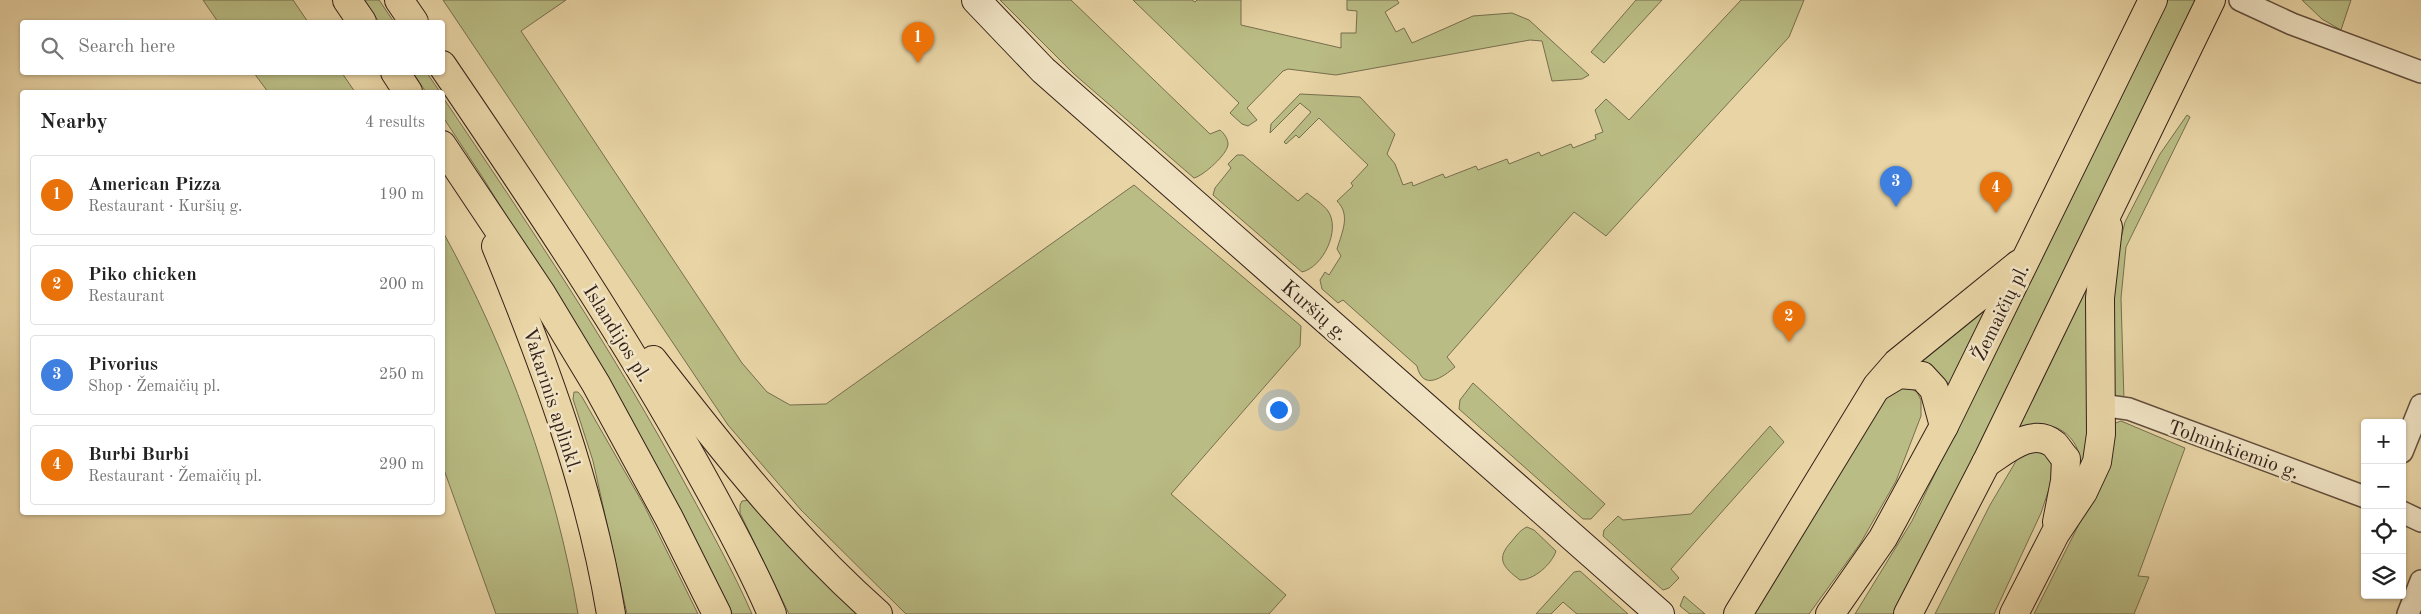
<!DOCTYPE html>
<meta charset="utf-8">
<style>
body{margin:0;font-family:"Old Standard TT",serif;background:#f6f6f6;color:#222}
.controls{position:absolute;right:15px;bottom:15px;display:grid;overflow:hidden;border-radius:5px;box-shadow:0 1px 4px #0004}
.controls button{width:45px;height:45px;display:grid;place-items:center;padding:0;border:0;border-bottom:1px solid #e0e0e0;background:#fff;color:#222;font:25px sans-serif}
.you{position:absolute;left:1278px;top:409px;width:18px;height:18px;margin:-12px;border:4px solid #fff;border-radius:50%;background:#1a73e8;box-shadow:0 0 0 8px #1a73e833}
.badge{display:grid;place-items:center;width:32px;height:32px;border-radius:50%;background:#8f2418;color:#fff;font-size:16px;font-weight:700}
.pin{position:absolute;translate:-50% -41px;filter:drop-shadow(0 1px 2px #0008)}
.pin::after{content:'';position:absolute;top:26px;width:18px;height:15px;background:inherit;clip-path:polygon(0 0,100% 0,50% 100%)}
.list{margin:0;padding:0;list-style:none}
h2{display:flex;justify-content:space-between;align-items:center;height:65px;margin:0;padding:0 20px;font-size:21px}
h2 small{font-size:16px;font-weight:400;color:#767676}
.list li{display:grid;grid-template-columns:32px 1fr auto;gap:15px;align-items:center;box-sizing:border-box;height:80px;margin:0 10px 10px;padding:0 10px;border:1px solid #e0e0e0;border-radius:5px}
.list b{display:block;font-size:19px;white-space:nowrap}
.list p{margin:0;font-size:16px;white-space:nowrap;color:#767676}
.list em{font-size:16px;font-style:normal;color:#767676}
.icon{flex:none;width:28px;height:28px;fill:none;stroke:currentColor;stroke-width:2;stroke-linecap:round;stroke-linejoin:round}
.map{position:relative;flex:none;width:2421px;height:614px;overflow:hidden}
.search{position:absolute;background:#fff;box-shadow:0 1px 4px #0004;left:20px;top:20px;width:425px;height:55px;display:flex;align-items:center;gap:12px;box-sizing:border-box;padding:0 18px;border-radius:5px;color:#767676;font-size:19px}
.panel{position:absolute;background:#fff;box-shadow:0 1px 4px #0004;left:20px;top:90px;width:425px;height:425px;border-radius:5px}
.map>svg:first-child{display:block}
</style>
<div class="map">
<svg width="2421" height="614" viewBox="0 0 2421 614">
<rect width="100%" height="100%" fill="#e8d4a5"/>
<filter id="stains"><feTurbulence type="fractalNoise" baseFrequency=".004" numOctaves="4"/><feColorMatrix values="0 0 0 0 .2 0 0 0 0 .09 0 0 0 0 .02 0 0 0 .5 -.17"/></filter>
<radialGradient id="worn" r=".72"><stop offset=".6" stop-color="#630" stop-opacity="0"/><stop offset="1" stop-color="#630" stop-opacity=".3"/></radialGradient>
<g fill="#b9bc84" stroke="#776e4e">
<polygon points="203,0 293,0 308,22 218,22"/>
<polygon points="364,0 379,0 394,22 379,22"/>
<polygon points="443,0 566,0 521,31 742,363 767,392 790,405 826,404 1134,185 1301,326 1300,346 1171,494 1286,595 1269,614 906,614 801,510 728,425"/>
<path d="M1000,0H1071L1210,134L1220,130C1224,133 1228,139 1228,144C1228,154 1203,176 1194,178L1074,74Z"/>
<polygon points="1133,0 1192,0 1195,2 1197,0 1241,0 1241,25 1341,48 1341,33 1356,33 1357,11 1347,10 1347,0 1397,0 1399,3 1385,12 1396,32 1404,28 1412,43 1473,16 1512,13 1529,20 1589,75 1582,79 1552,81 1542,41 1530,40 1336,75 1288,69 1283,71 1247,108 1257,120 1248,126 1242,124 1230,113 1239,103"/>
<polygon points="1636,0 1662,0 1604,63 1591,52"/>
<path d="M1741,0H1804L1789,37L1606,236L1574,212L1447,357L1455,367C1443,377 1423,392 1417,366L1343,300L1338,303L1322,289L1320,280L1325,272L1329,275L1341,256L1337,249C1342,232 1351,215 1337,201L1353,186L1351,183L1368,165L1319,118L1299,138L1296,135L1286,144L1284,142L1311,112L1300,103L1270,133L1271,124L1300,94L1360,97L1395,134L1387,154L1395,164L1403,185L1412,182L1413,186L1443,174L1445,178L1476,166L1478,170L1507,159L1509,164L1539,152L1541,156L1571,144L1573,148L1596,139L1595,135L1603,132L1595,110L1606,99L1629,120Z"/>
<polygon points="2165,0 2196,0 2026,356 1895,614 1855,614 1912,521"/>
<polygon points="2302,0 2351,0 2341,30 2322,19"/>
<polygon points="254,73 342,73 355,92 268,92"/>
<polygon points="413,73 427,73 440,92 426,92"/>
<path d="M442,96C529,225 615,353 688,489C711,531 733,571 752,614H726L576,328L483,178L443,117Z"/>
<polygon points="2187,115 2190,117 2126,247 2121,298 2124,401 2112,393 2108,310 2116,259 2125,222 2160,154"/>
<path d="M1237,155H1243L1298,201L1307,193C1313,198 1323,204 1328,211C1341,230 1323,267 1302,272L1213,195L1215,188L1231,168L1228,164Z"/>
<path d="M443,232C508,350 555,481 578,614H496L443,467Z"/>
<path d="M2094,273L2093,423L2081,479C2081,471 2081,463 2079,455C2073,427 2041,417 2017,430L2021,417Z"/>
<polygon points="1994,293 1949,393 1911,360"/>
<polygon points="1473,383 1605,504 1591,519 1583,519 1459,409 1460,400"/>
<polygon points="1904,385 1917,392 1921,400 1921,416 1896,481 1860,544 1809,614 1751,614 1891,387"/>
<polygon points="574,392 578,392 582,397 644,505 698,614 627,614 593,461 573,399"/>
<polygon points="2121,421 2185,448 2138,576 2149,577 2134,614 2034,614 2106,470 2113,424"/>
<polygon points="1770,426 1784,442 1671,569 1679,578 1669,588 1663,590 1603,536 1604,530 1618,516 1623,520 1691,514"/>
<polygon points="2028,449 2041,450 2052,459 2054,474 2041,513 1994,614 1935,614 1990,505 2019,456"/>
<polygon points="750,500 861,614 789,614 740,513 740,505 742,501"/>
<path d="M1527,527L1534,530L1556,551C1552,564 1534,580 1520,580C1503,567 1495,559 1512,541C1516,536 1520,530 1527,527Z"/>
<polygon points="1580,571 1628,614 1577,614 1563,602 1551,614 1536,614 1574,572"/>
<polygon points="1684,596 1705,614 1690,614 1680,606"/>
</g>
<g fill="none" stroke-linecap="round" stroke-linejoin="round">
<defs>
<g id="minor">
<polyline points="2240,0 2292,24 2421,72"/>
<polyline points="2101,405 2129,409 2365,497"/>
<polyline points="2402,452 2421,405"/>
<polyline points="2402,512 2421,521"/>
<polyline points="2408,614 2421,581"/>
</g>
<polyline id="secondary" points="976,0 1043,70 1660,614"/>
<g id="primary">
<polyline points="1879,386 1899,374 1922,376 1934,389 1944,426"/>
<path d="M1986,463C2004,452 2032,426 2054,444C2058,448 2062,455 2066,459L2065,481L2057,522"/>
<polyline points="1738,614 1877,386 1897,363 2019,264"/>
<polyline points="1830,614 1883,538 1944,426 2153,0"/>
<polyline points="1908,614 1986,463 2211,0"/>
<polyline points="2014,614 2055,534 2083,492 2097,462 2101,434 2100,298 2108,227"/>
</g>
<g id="trunk">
<polyline points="347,0 362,22"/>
<polyline points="399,0 414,22"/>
<path d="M442,65C533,199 624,334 702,476C727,521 752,567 772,614"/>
<polyline points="395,72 408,92"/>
<polyline points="442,145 541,293 596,384 669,518 717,614"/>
<path d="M496,246C545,365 590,487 611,614"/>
<path d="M653,360C724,451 791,537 878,614"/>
</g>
</defs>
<use href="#minor" stroke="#624e3c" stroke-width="24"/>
<use href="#secondary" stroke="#352119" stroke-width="30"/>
<use href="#primary" stroke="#352119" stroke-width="30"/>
<use href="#trunk" stroke="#352119" stroke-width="30"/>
<use href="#minor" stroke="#f0e3c4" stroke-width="21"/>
<use href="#secondary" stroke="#f0e3c4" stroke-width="28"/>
<use href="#primary" stroke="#e8d4a5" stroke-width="28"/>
<use href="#trunk" stroke="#e8d4a5" stroke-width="28"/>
</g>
<g text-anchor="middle" stroke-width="5" stroke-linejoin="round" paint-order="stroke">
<g font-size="20" fill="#352119" stroke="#f0e3c4">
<text transform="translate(1315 310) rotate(41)" y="7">Kuršių g.</text>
<text transform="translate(2000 312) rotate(-64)" y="7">Žemaičių pl.</text>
<text transform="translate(618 333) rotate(58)" y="7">Islandijos pl.</text>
<text transform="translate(553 400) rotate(72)" y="7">Vakarinis aplinkl.</text>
<text transform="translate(2234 449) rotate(20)" y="7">Tolminkiemio g.</text>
</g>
</g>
<rect width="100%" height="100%" filter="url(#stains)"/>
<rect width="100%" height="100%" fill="url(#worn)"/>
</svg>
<div class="controls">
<button>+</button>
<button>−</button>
<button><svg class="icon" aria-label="locate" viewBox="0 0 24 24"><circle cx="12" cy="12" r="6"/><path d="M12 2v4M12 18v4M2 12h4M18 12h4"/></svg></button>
<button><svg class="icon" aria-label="layers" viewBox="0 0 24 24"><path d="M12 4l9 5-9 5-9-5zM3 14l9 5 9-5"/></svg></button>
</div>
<div class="you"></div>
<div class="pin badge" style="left:918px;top:63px;background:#e8710a">1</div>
<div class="pin badge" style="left:1789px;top:342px;background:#e8710a">2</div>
<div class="pin badge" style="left:1896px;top:207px;background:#3f7fe0">3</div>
<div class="pin badge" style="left:1996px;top:213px;background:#e8710a">4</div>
<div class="search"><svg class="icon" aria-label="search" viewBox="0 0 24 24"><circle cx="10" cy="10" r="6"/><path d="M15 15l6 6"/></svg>Search here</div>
<section class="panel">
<h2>Nearby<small>4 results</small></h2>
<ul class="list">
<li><span class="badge" style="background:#e8710a">1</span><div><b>American Pizza</b><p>Restaurant · Kuršių g.</p></div><em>190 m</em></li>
<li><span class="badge" style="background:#e8710a">2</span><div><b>Piko chicken</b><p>Restaurant</p></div><em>200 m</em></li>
<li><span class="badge" style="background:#3f7fe0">3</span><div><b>Pivorius</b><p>Shop · Žemaičių pl.</p></div><em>250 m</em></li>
<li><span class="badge" style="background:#e8710a">4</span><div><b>Burbi Burbi</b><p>Restaurant · Žemaičių pl.</p></div><em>290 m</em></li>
</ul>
</section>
</div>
